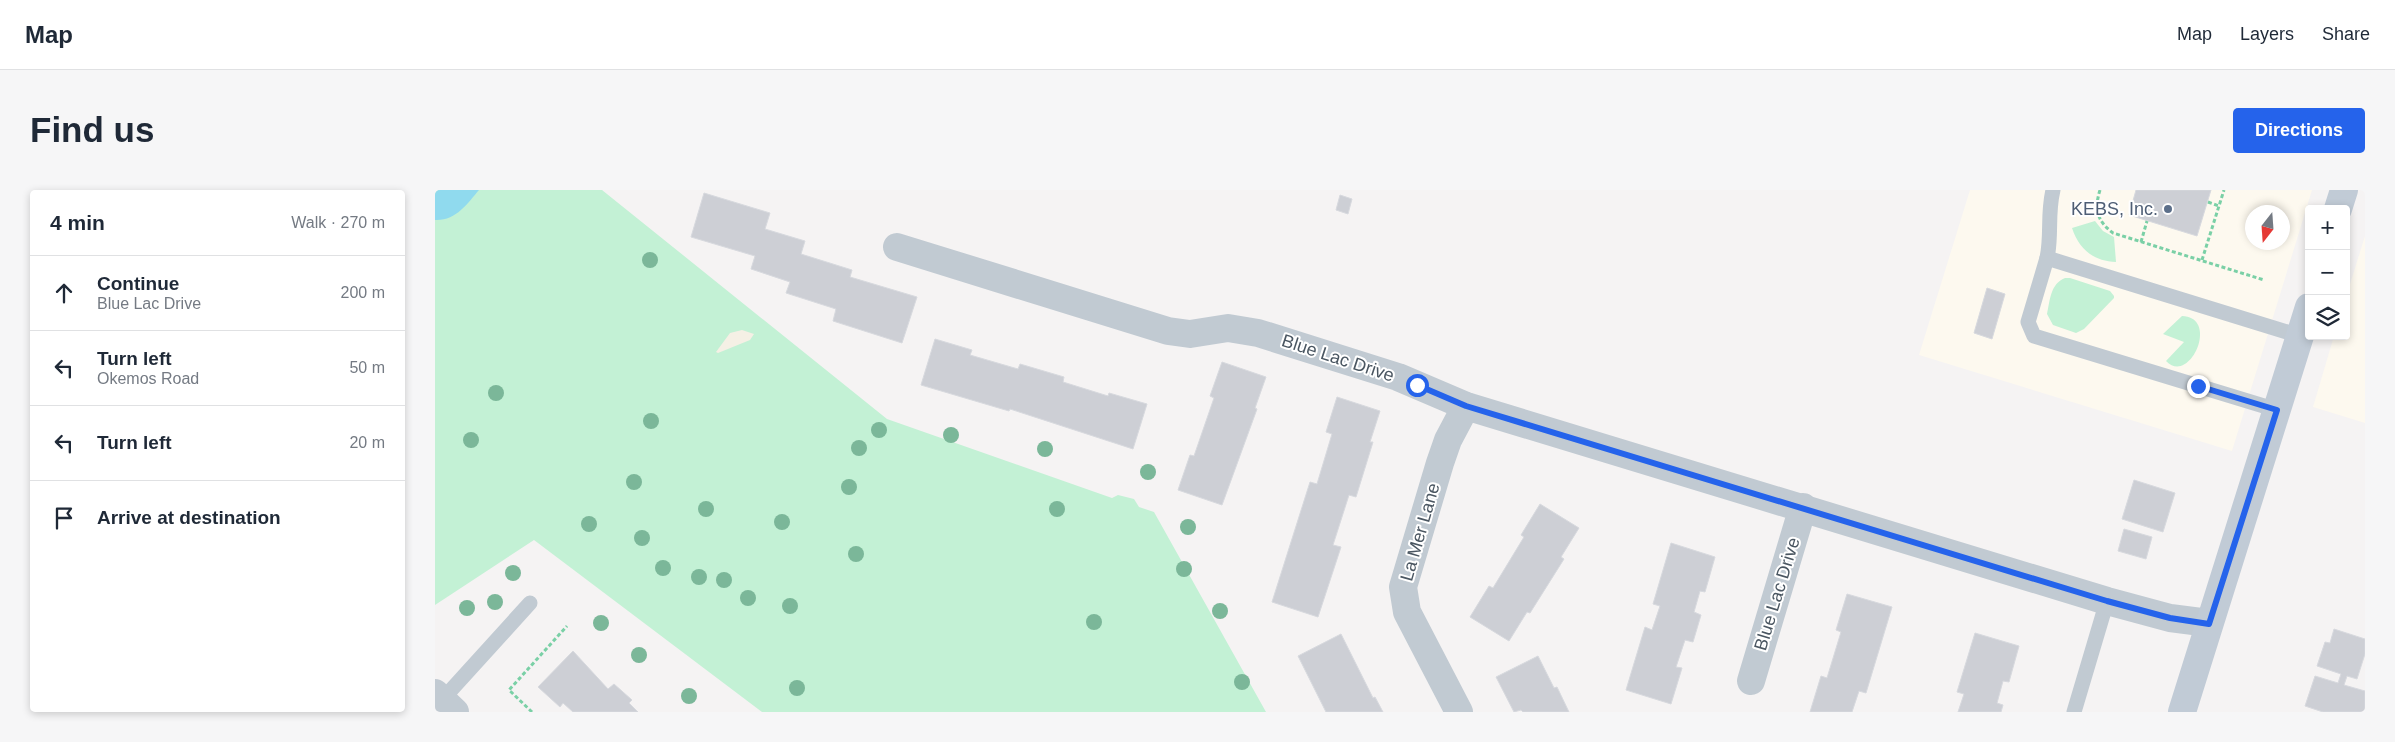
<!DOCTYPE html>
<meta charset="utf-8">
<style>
body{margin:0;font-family:Arial,sans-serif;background:#f6f6f7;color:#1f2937}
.controls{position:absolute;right:15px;top:15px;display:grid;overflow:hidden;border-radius:5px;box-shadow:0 2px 8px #0003}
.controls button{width:45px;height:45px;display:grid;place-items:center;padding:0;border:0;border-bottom:1px solid #e0e1e3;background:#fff;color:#1f2937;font:25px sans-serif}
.compass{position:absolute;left:1810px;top:15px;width:45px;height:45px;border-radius:50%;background:#fff;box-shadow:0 2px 8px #0003;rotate:197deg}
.stop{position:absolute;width:15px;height:15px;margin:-11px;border:4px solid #2563eb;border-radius:50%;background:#fff}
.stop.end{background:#2563eb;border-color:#fff;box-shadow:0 1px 5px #0008}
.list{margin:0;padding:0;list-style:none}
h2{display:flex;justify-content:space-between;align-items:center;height:65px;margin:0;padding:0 20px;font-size:21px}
h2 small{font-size:16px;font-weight:400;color:#747a83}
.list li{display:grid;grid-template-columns:32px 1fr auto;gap:15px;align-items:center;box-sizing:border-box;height:75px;padding:0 20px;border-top:1px solid #e0e1e3}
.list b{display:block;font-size:19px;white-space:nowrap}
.list p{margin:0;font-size:16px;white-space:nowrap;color:#747a83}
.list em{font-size:16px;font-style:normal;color:#747a83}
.icon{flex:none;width:28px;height:28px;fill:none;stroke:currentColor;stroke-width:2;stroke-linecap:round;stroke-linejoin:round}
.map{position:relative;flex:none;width:1930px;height:522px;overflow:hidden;border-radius:5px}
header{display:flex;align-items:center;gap:30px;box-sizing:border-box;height:70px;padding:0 25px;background:#fff;border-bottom:1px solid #e0e1e3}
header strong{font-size:24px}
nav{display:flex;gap:28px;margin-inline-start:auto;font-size:18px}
.intro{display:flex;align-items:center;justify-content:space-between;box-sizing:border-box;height:120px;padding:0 30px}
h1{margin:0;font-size:35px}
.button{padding:12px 22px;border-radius:5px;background:#2563eb;color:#fff;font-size:18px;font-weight:700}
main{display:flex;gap:30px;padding:0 30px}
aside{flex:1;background:#fff;border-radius:5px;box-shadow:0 2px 8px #0003}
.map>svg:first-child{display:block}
</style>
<header>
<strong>Map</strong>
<nav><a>Map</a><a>Layers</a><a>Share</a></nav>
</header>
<div class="intro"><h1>Find us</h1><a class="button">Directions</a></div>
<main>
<aside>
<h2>4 min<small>Walk · 270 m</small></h2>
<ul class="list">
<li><svg class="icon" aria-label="ahead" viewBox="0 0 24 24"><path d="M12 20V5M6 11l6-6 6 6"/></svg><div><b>Continue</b><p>Blue Lac Drive</p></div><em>200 m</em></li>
<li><svg class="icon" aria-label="left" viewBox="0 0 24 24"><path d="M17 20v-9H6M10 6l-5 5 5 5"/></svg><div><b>Turn left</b><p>Okemos Road</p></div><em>50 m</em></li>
<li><svg class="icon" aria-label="left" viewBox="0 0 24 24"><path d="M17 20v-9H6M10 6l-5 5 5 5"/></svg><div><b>Turn left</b></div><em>20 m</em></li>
<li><svg class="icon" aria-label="arrive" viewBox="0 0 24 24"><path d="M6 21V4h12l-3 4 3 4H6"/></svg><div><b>Arrive at destination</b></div></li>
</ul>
</aside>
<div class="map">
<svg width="1930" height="522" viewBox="0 0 1930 522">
<rect width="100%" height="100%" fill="#f5f3f3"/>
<g fill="#fdf9ef" fill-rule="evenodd">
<path d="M1535,0H1877L1797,261L1484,165ZM1818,22H1848V52H1818Z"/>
<polygon points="1930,46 1930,233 1878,217 1899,146 1911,146 1911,107"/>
</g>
<g fill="#c3f1d5">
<polygon points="0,0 167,0 452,229 677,308 683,305 699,309 704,317 719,322 831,522 327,522 99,350 0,415"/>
<path d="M1660,31L1668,41L1679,47L1681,72C1658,71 1644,59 1637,38Z"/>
<path d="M1630,88H1635L1675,101L1679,106V108L1649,139L1641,143L1618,135L1612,124C1615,111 1615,94 1630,88Z"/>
<path d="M1747,126C1785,127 1755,196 1731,171L1749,152L1728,144Z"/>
</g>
<polygon fill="#f5f0e5" points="307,140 319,144 315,150 283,163 281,162 295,143"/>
<path fill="#90daee" d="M0,0H44C32,14 21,31 0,30Z"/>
<g fill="#cdcfd5" stroke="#d7d9de">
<polygon points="1701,0 1776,0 1762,46 1694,25"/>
<polygon points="269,3 335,23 330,39 370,51 366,64 417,80 415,87 482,107 467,153 398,131 401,119 351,103 355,92 316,79 320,66 256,47"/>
<polygon points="905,5 917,9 913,24 901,20"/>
<polygon points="1552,98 1570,104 1557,149 1539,143"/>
<polygon points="500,149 537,160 535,165 583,179 585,174 629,187 628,192 673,206 674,203 712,214 698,259 575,219 574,221 486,195"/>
<polygon points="787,172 831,187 820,218 822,219 787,315 743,300 755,265 759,266 779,208 775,206"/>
<polygon points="902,207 945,221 935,252 938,252 921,307 914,305 898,355 906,357 883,427 837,412 875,292 882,294 897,244 891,242"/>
<polygon points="1699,290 1740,303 1728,342 1687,329"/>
<polygon points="1105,314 1144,338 1126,367 1129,369 1095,423 1092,422 1074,451 1035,427 1054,396 1058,398 1089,347 1086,345"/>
<polygon points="1689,339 1717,347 1711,369 1683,361"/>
<polygon points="1236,353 1280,367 1270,402 1265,401 1259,422 1266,425 1258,452 1250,450 1241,477 1247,478 1236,514 1191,500 1210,437 1217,440 1225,416 1218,414"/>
<polygon points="1412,404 1457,417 1431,503 1424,501 1417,522 1375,522 1386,486 1392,488 1406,442 1401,440"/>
<polygon points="1899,439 1930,449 1930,464 1922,489 1912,486 1909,495 1930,501 1930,522 1888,522 1870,516 1880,486 1903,493 1906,484 1882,476 1890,452 1895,453"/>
<polygon points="1540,443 1584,456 1574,492 1568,491 1562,513 1568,515 1566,522 1523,522 1529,504 1522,502"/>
<polygon points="906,444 938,508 940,507 948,522 891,522 863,466"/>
<polygon points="138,461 173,499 179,494 197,510 194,513 203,522 138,522 128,513 125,517 103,497"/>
<polygon points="1103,466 1119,498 1122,497 1134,522 1088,522 1086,520 1079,522 1061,487"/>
</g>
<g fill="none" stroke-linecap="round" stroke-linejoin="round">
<g stroke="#7ad0a6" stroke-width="3" stroke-dasharray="4 2.5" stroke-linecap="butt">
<path d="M1665,0C1659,19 1662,31 1678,43L1829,90"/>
<polyline points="1773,12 1784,16"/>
<polyline points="1706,52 1712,31"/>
<polyline points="1767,70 1789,0"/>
<polyline points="97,522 74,500 132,436"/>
</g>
<g stroke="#c1cad2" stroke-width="15">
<path d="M1612,68C1617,45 1612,25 1618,0"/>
<polyline points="1842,220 1599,146 1593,132 1612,68 1865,146"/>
<polyline points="7,510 95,413"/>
<polyline points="1639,522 1672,411"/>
</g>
<g stroke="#c1cad2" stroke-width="28">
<polyline points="462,57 733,141 755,144 793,138 823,143 963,187 1031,216 1672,411 1735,428 1774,433"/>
<polyline points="1316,491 1368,317"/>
<polyline points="0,503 20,522"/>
<polyline points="1024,522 972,422 968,397 1005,273 1013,250 1031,216"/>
</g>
<g stroke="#c1cbd6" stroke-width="28">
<polyline points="1903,19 1909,0"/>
<polyline points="1747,522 1874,117"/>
</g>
</g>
<g fill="#7bb799">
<circle cx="215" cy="70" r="8"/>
<circle cx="61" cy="203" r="8"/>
<circle cx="216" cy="231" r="8"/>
<circle cx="444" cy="240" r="8"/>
<circle cx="516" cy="245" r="8"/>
<circle cx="36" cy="250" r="8"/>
<circle cx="424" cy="258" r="8"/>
<circle cx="610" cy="259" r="8"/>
<circle cx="713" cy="282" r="8"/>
<circle cx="199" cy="292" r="8"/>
<circle cx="414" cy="297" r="8"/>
<circle cx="271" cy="319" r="8"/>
<circle cx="622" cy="319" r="8"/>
<circle cx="347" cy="332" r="8"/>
<circle cx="154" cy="334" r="8"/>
<circle cx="753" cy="337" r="8"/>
<circle cx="207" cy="348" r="8"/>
<circle cx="421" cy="364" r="8"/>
<circle cx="228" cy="378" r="8"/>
<circle cx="749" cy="379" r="8"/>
<circle cx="78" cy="383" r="8"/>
<circle cx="264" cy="387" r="8"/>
<circle cx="289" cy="390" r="8"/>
<circle cx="313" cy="408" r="8"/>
<circle cx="60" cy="412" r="8"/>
<circle cx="355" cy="416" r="8"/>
<circle cx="32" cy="418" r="8"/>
<circle cx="785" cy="421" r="8"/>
<circle cx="659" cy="432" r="8"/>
<circle cx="166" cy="433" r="8"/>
<circle cx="204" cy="465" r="8"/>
<circle cx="807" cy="492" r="8"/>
<circle cx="362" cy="498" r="8"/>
<circle cx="254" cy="506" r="8"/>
</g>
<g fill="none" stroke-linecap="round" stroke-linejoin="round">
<polyline stroke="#2563eb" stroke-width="6" points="982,195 1031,216 1672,411 1735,428 1774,434 1842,220 1763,196"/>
</g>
<circle fill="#5c6f8a" stroke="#fff" stroke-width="2" cx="1733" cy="19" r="5"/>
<g text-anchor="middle" stroke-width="4" stroke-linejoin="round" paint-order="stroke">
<g font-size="18" fill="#4e5e75" stroke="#fff" text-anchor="end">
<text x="1723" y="25">KEBS, Inc.</text>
</g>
<g font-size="18" fill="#4a5661" stroke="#fff">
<text transform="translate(903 168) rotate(18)" y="6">Blue Lac Drive</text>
<text transform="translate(985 342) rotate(-74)" y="6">La Mer Lane</text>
<text transform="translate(1342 404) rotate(-73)" y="6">Blue Lac Drive</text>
</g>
</g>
</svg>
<div class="controls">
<button>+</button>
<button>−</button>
<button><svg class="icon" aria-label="layers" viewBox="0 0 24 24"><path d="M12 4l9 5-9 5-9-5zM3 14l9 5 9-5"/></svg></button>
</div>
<svg class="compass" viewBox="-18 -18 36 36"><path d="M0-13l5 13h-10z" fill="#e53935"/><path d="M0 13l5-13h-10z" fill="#747a83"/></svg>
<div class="stop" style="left:982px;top:195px"></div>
<div class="stop end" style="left:1763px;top:196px"></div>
</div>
</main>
